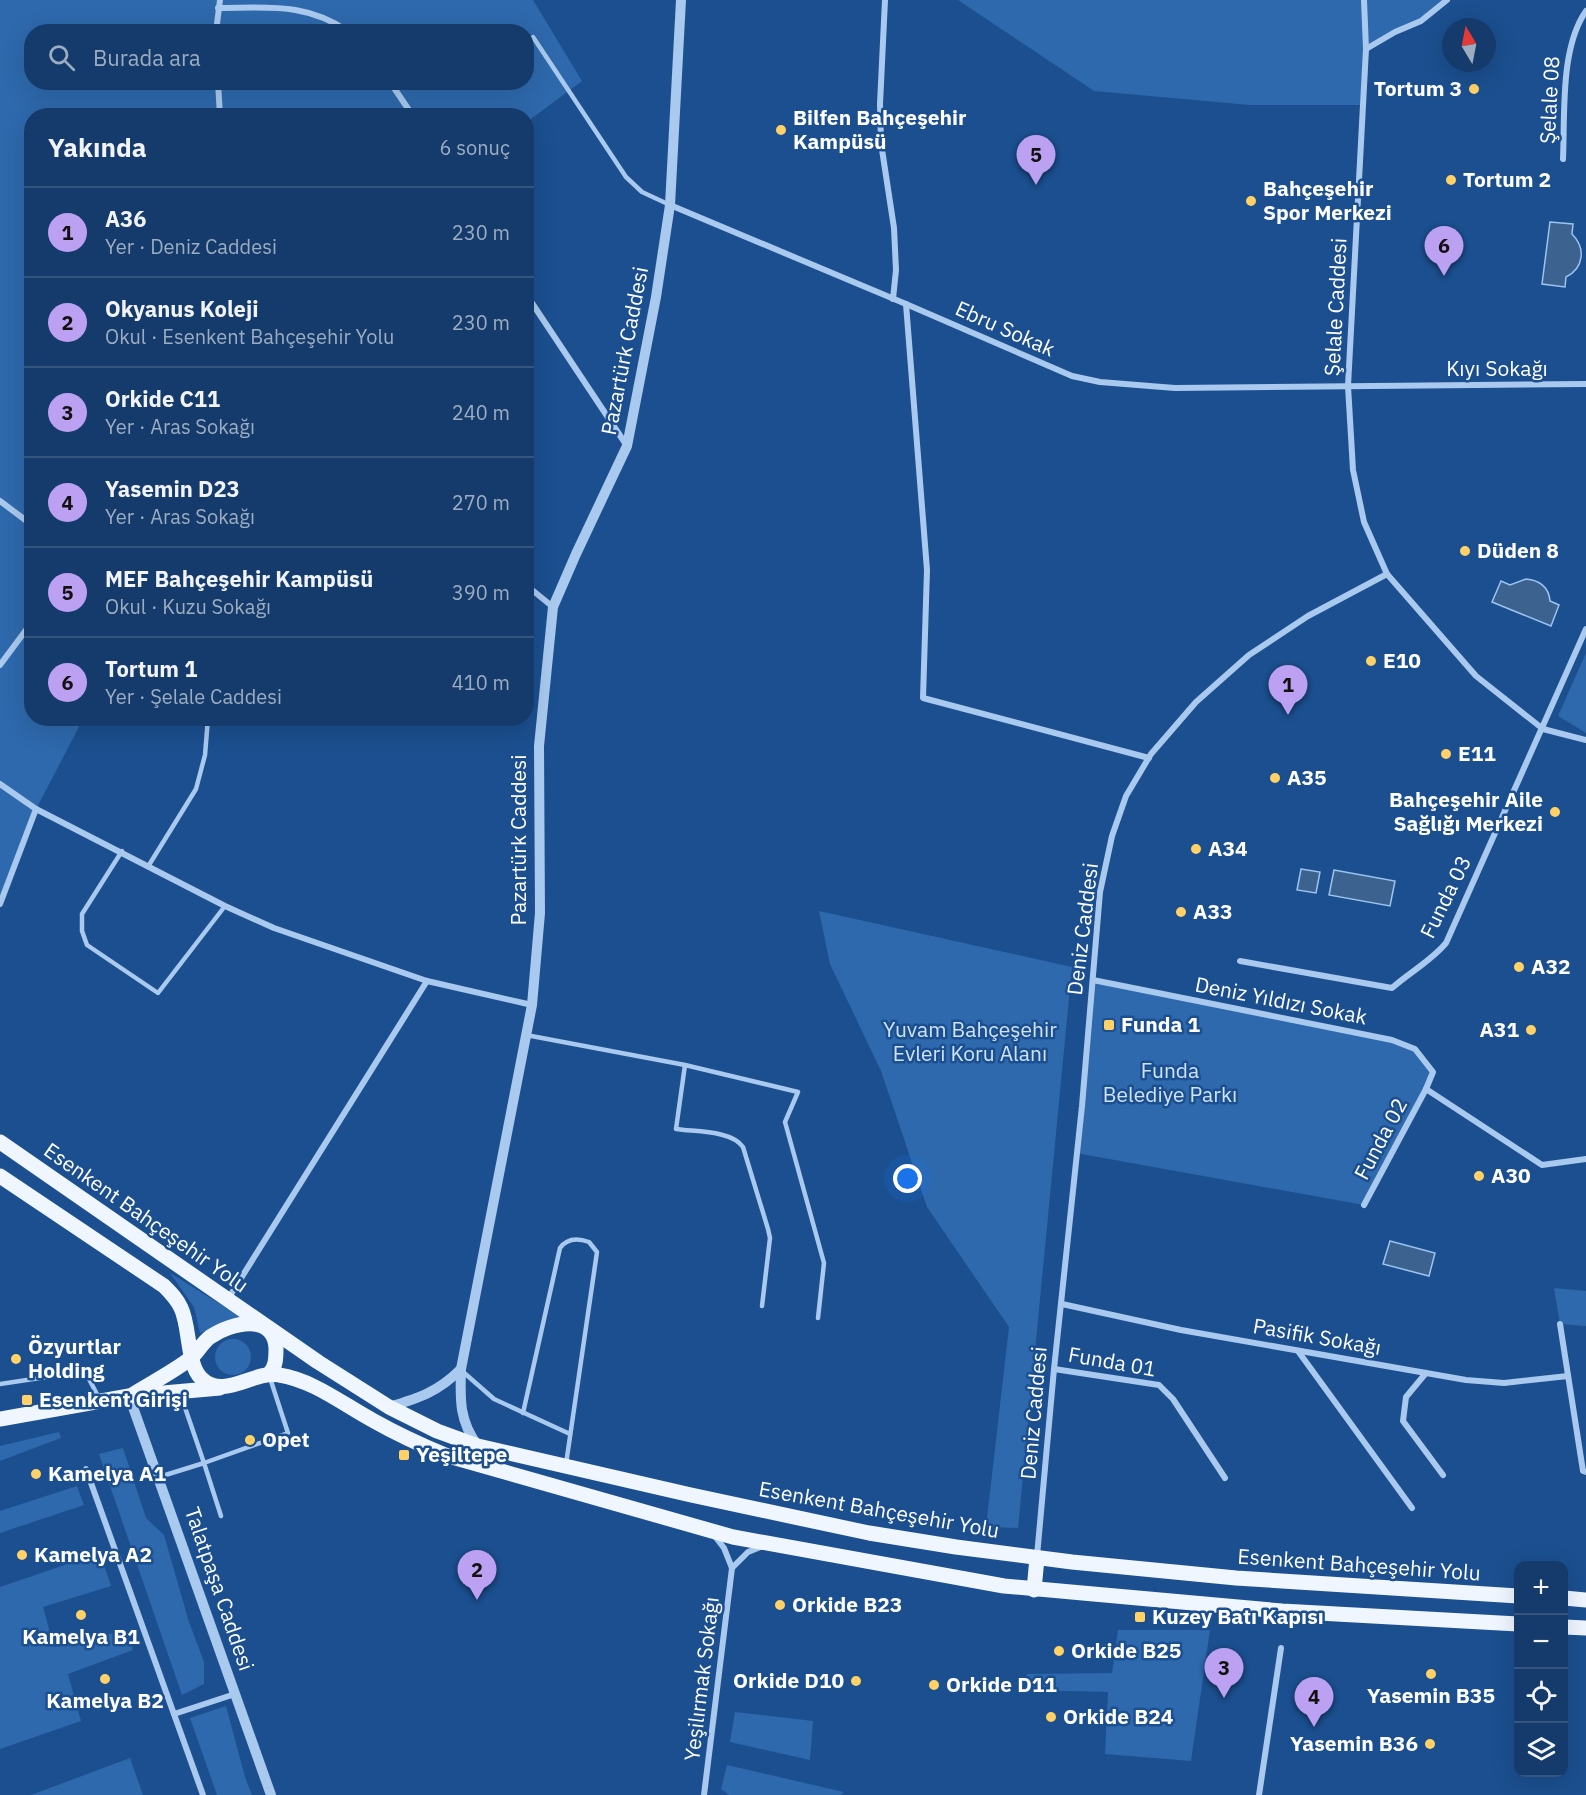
<!DOCTYPE html>
<html lang="tr">
<meta charset="utf-8">
<style>
body{margin:0;font-family:"IBM Plex Sans",sans-serif;background:#214673;color:#f1f3f6}
.controls{position:absolute;right:18px;bottom:18px;display:grid;overflow:hidden;border-radius:12px;box-shadow:0 6px 24px #0002}
.controls button{width:54px;height:54px;display:grid;place-items:center;padding:0;border:0;border-bottom:2px solid #33557e;background:#143b6b;color:#f1f3f6;font:30px sans-serif}
.compass{position:absolute;left:1442px;top:18px;width:54px;height:54px;border-radius:50%;background:#143b6b;box-shadow:0 6px 24px #0002;rotate:350deg}
.you{position:absolute;left:908px;top:1179px;width:21px;height:21px;margin:-15px;border:4px solid #fff;border-radius:50%;background:#1a73e8;box-shadow:0 0 0 9px #1a73e833}
.badge{display:grid;place-items:center;width:39px;height:39px;border-radius:50%;background:#bca0f2;color:#111;font-size:20px;font-weight:700}
.pin{position:absolute;translate:-50% -50px;filter:drop-shadow(0 2px 3px #0008)}
.pin::after{content:'';position:absolute;top:32px;width:21px;height:18px;background:inherit;clip-path:polygon(0 0,100% 0,50% 100%)}
.list{margin:0;padding:0;list-style:none}
h2{display:flex;justify-content:space-between;align-items:center;height:78px;margin:0;padding:0 24px;font-size:26px}
h2 small{font-size:20px;font-weight:400;color:#9dadc1}
.list li{display:grid;grid-template-columns:39px 1fr auto;gap:18px;align-items:center;box-sizing:border-box;height:90px;padding:0 24px;border-top:2px solid #33557e}
.list b{display:block;font-size:22px;white-space:nowrap}
.list p{margin:0;font-size:20px;white-space:nowrap;color:#9dadc1}
.list em{font-size:20px;font-style:normal;color:#9dadc1}
.icon{flex:none;width:33px;height:33px;fill:none;stroke:currentColor;stroke-width:2;stroke-linecap:round;stroke-linejoin:round}
.map{position:relative;flex:none;width:1586px;height:1795px;overflow:hidden}
.search{position:absolute;background:#143b6b;box-shadow:0 6px 24px #0002;left:24px;top:24px;width:510px;height:66px;display:flex;align-items:center;gap:15px;box-sizing:border-box;padding:0 21px;border-radius:24px;color:#9dadc1;font-size:22px}
.panel{position:absolute;background:#143b6b;box-shadow:0 6px 24px #0002;left:24px;top:108px;width:510px;height:618px;border-radius:24px}
.map>svg:first-child{display:block}
</style>
<div class="map">
<svg width="1586" height="1795" viewBox="0 0 1586 1795">
<rect width="100%" height="100%" fill="#1b4f8f"/>
<g fill="#2e69ad" fill-rule="evenodd">
<path d="M0,0H533L582,81L527,122L526,116H32V718L83,719L32,817L0,909ZM32,32H526V82H32Z"/>
<polygon points="958,0 1447,0 1421,21 1366,49 1364,105 1250,105 1094,91"/>
<polygon points="1586,653 1586,733 1558,716"/>
<polygon points="819,911 1072,967 1018,1528 986,1527 1009,1327 927,1207 881,1071 830,964"/>
<polygon points="1093,980 1392,1040 1415,1049 1433,1072 1364,1205 1076,1153"/>
<polygon points="170,1273 241,1317 200,1333 194,1307"/>
<polygon points="1554,1288 1586,1291 1586,1326 1560,1324"/>
<circle cx="233" cy="1357" r="18"/>
<polygon points="59,1432 61,1438 0,1461 0,1446"/>
<polygon points="123,1448 146,1518 164,1535 189,1622 204,1662 204,1684 182,1695 99,1454"/>
<polygon points="77,1486 84,1505 0,1533 0,1511"/>
<polygon points="100,1553 111,1586 43,1607 54,1647 126,1630 133,1650 68,1674 81,1721 0,1749 0,1587"/>
<polygon points="1118,1630 1210,1630 1191,1761 1105,1754 1108,1692 1025,1690 1027,1674 1112,1673"/>
<polygon points="226,1706 245,1777 252,1795 217,1795 190,1718"/>
<polygon points="735,1712 813,1721 810,1760 730,1742"/>
<polygon points="130,1758 143,1795 31,1795"/>
<polygon points="727,1765 844,1792 841,1795 729,1795 721,1789"/>
</g>
<g fill="#3c6290" stroke="#9cc4f0" stroke-width="1.5">
<path d="M1550,222L1573,224L1572,234C1586,248 1584,268 1566,277L1565,287L1542,284Z"/>
<path d="M1526,579C1539,580 1549,587 1550,601L1559,605L1551,626L1492,602L1501,581L1510,585Z"/>
<polygon points="1301,869 1320,872 1316,893 1297,890"/>
<polygon points="1334,870 1395,881 1390,906 1329,895"/>
<polygon points="1390,1241 1435,1253 1429,1276 1383,1264"/>
</g>
<g fill="none" stroke-linecap="round" stroke-linejoin="round">
<g stroke="#a9c9ee" stroke-width="4.5">
<polyline points="533,37 626,177 642,192 670,205"/>
<polyline points="122,851 82,914 82,931 87,945 158,993 225,906"/>
<polyline points="149,865 196,789 205,755 208,718"/>
<polyline points="526,1035 685,1065 798,1092 785,1122 824,1263 818,1318"/>
<path d="M685,1065L676,1129C695,1132 731,1130 743,1147L768,1229L770,1238L762,1306"/>
<polyline points="462,1371 494,1399 570,1434"/>
<polyline points="0,1384 80,1372 89,1379 99,1398"/>
<path d="M523,1413L560,1248C567,1238 578,1238 589,1242L597,1252L566,1464"/>
<polyline points="159,1477 204,1463 180,1393"/>
<polyline points="221,1516 204,1463 288,1433 270,1378"/>
</g>
<g stroke="#a9c9ee" stroke-width="6">
<polyline points="885,0 880,104 881,143 894,228 896,270 893,299"/>
<polyline points="1364,0 1366,49 1348,386 1353,470 1364,522 1387,574 1476,676 1543,729 1586,740"/>
<path d="M218,8C268,8 306,2 349,32"/>
<polyline points="216,32 220,0"/>
<polyline points="1366,49 1395,32 1421,21 1447,0"/>
<polyline points="218,82 220,116"/>
<polyline points="390,82 413,116"/>
<path d="M1563,159C1565,114 1560,48 1586,11"/>
<polyline points="670,205 906,304 1072,376 1100,382 1175,388 1586,384"/>
<polyline points="526,294 627,446"/>
<polyline points="906,304 927,570 923,698 1149,758"/>
<polyline points="0,501 32,525"/>
<polyline points="526,585 553,607"/>
<polyline points="0,665 32,622"/>
<polyline points="0,784 36,809"/>
<polyline points="0,904 36,809 225,906 274,928 427,981 532,1005"/>
<path d="M1240,961L1392,988C1410,972 1431,961 1446,943L1586,629"/>
<polyline points="1093,980 1392,1040 1415,1049 1433,1072 1426,1089 1364,1205"/>
<polyline points="1426,1089 1542,1165 1586,1159"/>
<polyline points="228,1299 427,981"/>
<polyline points="1062,1304 1181,1330 1466,1380 1504,1383 1568,1376"/>
<polyline points="1560,1324 1583,1471 1586,1472"/>
<polyline points="1298,1351 1412,1508"/>
<polyline points="1054,1369 1159,1385 1173,1399 1225,1478"/>
<polyline points="1426,1373 1406,1397 1403,1421 1443,1475"/>
<polyline points="86,1469 203,1795"/>
<polyline points="1037,1556 1054,1369 1082,1106 1100,892 1112,836 1126,796 1151,754 1196,702 1249,655 1308,616 1387,574"/>
<polyline points="732,1568 748,1552 763,1546"/>
<polyline points="174,1714 235,1694"/>
<polyline points="704,1795 732,1568 724,1548 714,1535"/>
<polyline points="1259,1795 1281,1648"/>
</g>
<g stroke="#a9c9ee" stroke-width="10">
<polyline points="129,1396 271,1795"/>
<path d="M389,1407C419,1398 438,1392 461,1369"/>
<path d="M478,1446C459,1421 460,1399 461,1369L532,1005L540,913L539,746L553,607L576,554L627,446L656,297L670,205L681,0"/>
</g>
<g stroke="#f0f6ff" stroke-width="15">
<polyline points="0,1142 318,1362 389,1407 437,1431 478,1446 691,1495 869,1533 956,1547 1072,1562 1236,1578 1518,1596"/>
<path d="M0,1176L164,1286C171,1293 177,1299 181,1308C190,1326 187,1365 201,1378C224,1401 253,1370 279,1375C313,1380 344,1405 374,1421C397,1434 421,1445 445,1455L733,1537L1004,1586L1282,1611L1518,1624"/>
<path d="M132,1395C151,1383 173,1372 191,1358C198,1352 202,1343 210,1337C230,1323 274,1312 276,1348C276,1358 276,1367 269,1374"/>
<polyline points="0,1419 129,1396 220,1388"/>
<polyline points="1034,1590 1037,1558"/>
<polyline points="1564,1598 1586,1600"/>
<polyline points="1564,1627 1586,1628"/>
</g>
</g>
<g fill="#ffd166" stroke="#1b4f8f" stroke-width="2">
<circle cx="1474" cy="89" r="6"/>
<circle cx="781" cy="130" r="6"/>
<circle cx="1451" cy="180" r="6"/>
<circle cx="1251" cy="201" r="6"/>
<circle cx="1465" cy="551" r="6"/>
<circle cx="1371" cy="661" r="6"/>
<circle cx="1446" cy="754" r="6"/>
<circle cx="1275" cy="778" r="6"/>
<circle cx="1555" cy="812" r="6"/>
<circle cx="1196" cy="849" r="6"/>
<circle cx="1181" cy="912" r="6"/>
<circle cx="1519" cy="967" r="6"/>
<rect x="1103" y="1019" width="12" height="12" rx="3"/>
<circle cx="1531" cy="1030" r="6"/>
<circle cx="1479" cy="1176" r="6"/>
<circle cx="16" cy="1359" r="6"/>
<rect x="21" y="1394" width="12" height="12" rx="3"/>
<circle cx="250" cy="1440" r="6"/>
<rect x="398" y="1449" width="12" height="12" rx="3"/>
<circle cx="36" cy="1474" r="6"/>
<circle cx="22" cy="1555" r="6"/>
<circle cx="780" cy="1605" r="6"/>
<circle cx="81" cy="1615" r="6"/>
<rect x="1134" y="1611" width="12" height="12" rx="3"/>
<circle cx="1059" cy="1651" r="6"/>
<circle cx="1431" cy="1674" r="6"/>
<circle cx="105" cy="1679" r="6"/>
<circle cx="856" cy="1681" r="6"/>
<circle cx="934" cy="1685" r="6"/>
<circle cx="1051" cy="1717" r="6"/>
<circle cx="1430" cy="1744" r="6"/>
</g>
<g text-anchor="middle" stroke-width="5" stroke-linejoin="round" paint-order="stroke">
<g font-size="21" font-weight="bold" fill="#fff" stroke="#1b4f8f" text-anchor="start">
<text x="1462" y="96" text-anchor="end">Tortum 3</text>
<text x="793" y="125">Bilfen Bahçeşehir<tspan x="793" dy="24">Kampüsü</tspan></text>
<text x="1463" y="187">Tortum 2</text>
<text x="1263" y="196">Bahçeşehir<tspan x="1263" dy="24">Spor Merkezi</tspan></text>
<text x="1477" y="558">Düden 8</text>
<text x="1383" y="668">E10</text>
<text x="1458" y="761">E11</text>
<text x="1287" y="785">A35</text>
<text x="1543" y="807" text-anchor="end">Bahçeşehir Aile<tspan x="1543" dy="24">Sağlığı Merkezi</tspan></text>
<text x="1208" y="856">A34</text>
<text x="1193" y="919">A33</text>
<text x="1531" y="974">A32</text>
<text x="1121" y="1032">Funda 1</text>
<text x="1519" y="1037" text-anchor="end">A31</text>
<text x="1491" y="1183">A30</text>
<text x="28" y="1354">Özyurtlar<tspan x="28" dy="24">Holding</tspan></text>
<text x="39" y="1407">Esenkent Girişi</text>
<text x="262" y="1447">Opet</text>
<text x="416" y="1462">Yeşiltepe</text>
<text x="48" y="1481">Kamelya A1</text>
<text x="34" y="1562">Kamelya A2</text>
<text x="792" y="1612">Orkide B23</text>
<text x="1152" y="1624">Kuzey Batı Kapısı</text>
<text x="81" y="1644" text-anchor="middle">Kamelya B1</text>
<text x="1071" y="1658">Orkide B25</text>
<text x="844" y="1688" text-anchor="end">Orkide D10</text>
<text x="946" y="1692">Orkide D11</text>
<text x="1431" y="1703" text-anchor="middle">Yasemin B35</text>
<text x="105" y="1708" text-anchor="middle">Kamelya B2</text>
<text x="1063" y="1724">Orkide B24</text>
<text x="1418" y="1751" text-anchor="end">Yasemin B36</text>
</g>
<g font-size="21" fill="#fff" stroke="#1b4f8f">
<text transform="translate(1550 100) rotate(-87)" y="7">Şelale 08</text>
<text transform="translate(1336 307) rotate(-87)" y="7">Şelale Caddesi</text>
<text transform="translate(1005 329) rotate(24)" y="7">Ebru Sokak</text>
<text transform="translate(625 351) rotate(-79)" y="7">Pazartürk Caddesi</text>
<text x="1497" y="376">Kıyı Sokağı</text>
<text transform="translate(519 840) rotate(-90)" y="7">Pazartürk Caddesi</text>
<text transform="translate(1446 897) rotate(-64)" y="7">Funda 03</text>
<text transform="translate(1083 929) rotate(-83)" y="7">Deniz Caddesi</text>
<text transform="translate(1281 1001) rotate(11)" y="7">Deniz Yıldızı Sokak</text>
<text transform="translate(1381 1139) rotate(-62)" y="7">Funda 02</text>
<text transform="translate(146 1218) rotate(35)" y="7">Esenkent Bahçeşehir Yolu</text>
<text transform="translate(1317 1337) rotate(10)" y="7">Pasifik Sokağı</text>
<text transform="translate(1112 1362) rotate(10)" y="7">Funda 01</text>
<text transform="translate(1034 1413) rotate(-85)" y="7">Deniz Caddesi</text>
<text transform="translate(879 1510) rotate(10)" y="7">Esenkent Bahçeşehir Yolu</text>
<text transform="translate(1359 1565) rotate(4)" y="7">Esenkent Bahçeşehir Yolu</text>
<text transform="translate(219 1589) rotate(71)" y="7">Talatpaşa Caddesi</text>
<text transform="translate(702 1679) rotate(-83)" y="7">Yeşilırmak Sokağı</text>
</g>
<g font-size="21" fill="#cfe3fa" stroke="#1b4f8f">
<text x="970" y="1037">Yuvam Bahçeşehir<tspan x="970" dy="24">Evleri Koru Alanı</tspan></text>
<text x="1170" y="1078">Funda<tspan x="1170" dy="24">Belediye Parkı</tspan></text>
</g>
</g>
</svg>
<div class="controls">
<button>+</button>
<button>−</button>
<button><svg class="icon" aria-label="locate" viewBox="0 0 24 24"><circle cx="12" cy="12" r="6"/><path d="M12 2v4M12 18v4M2 12h4M18 12h4"/></svg></button>
<button><svg class="icon" aria-label="layers" viewBox="0 0 24 24"><path d="M12 4l9 5-9 5-9-5zM3 14l9 5 9-5"/></svg></button>
</div>
<svg class="compass" viewBox="-18 -18 36 36"><path d="M0-13l5 13h-10z" fill="#e53935"/><path d="M0 13l5-13h-10z" fill="#9dadc1"/></svg>
<div class="you"></div>
<div class="pin badge" style="left:1288px;top:715px">1</div>
<div class="pin badge" style="left:477px;top:1600px">2</div>
<div class="pin badge" style="left:1224px;top:1698px">3</div>
<div class="pin badge" style="left:1314px;top:1727px">4</div>
<div class="pin badge" style="left:1036px;top:185px">5</div>
<div class="pin badge" style="left:1444px;top:276px">6</div>
<div class="search"><svg class="icon" aria-label="search" viewBox="0 0 24 24"><circle cx="10" cy="10" r="6"/><path d="M15 15l6 6"/></svg>Burada ara</div>
<section class="panel">
<h2>Yakında<small>6 sonuç</small></h2>
<ul class="list">
<li><span class="badge">1</span><div><b>A36</b><p>Yer · Deniz Caddesi</p></div><em>230 m</em></li>
<li><span class="badge">2</span><div><b>Okyanus Koleji</b><p>Okul · Esenkent Bahçeşehir Yolu</p></div><em>230 m</em></li>
<li><span class="badge">3</span><div><b>Orkide C11</b><p>Yer · Aras Sokağı</p></div><em>240 m</em></li>
<li><span class="badge">4</span><div><b>Yasemin D23</b><p>Yer · Aras Sokağı</p></div><em>270 m</em></li>
<li><span class="badge">5</span><div><b>MEF Bahçeşehir Kampüsü</b><p>Okul · Kuzu Sokağı</p></div><em>390 m</em></li>
<li><span class="badge">6</span><div><b>Tortum 1</b><p>Yer · Şelale Caddesi</p></div><em>410 m</em></li>
</ul>
</section>
</div>
